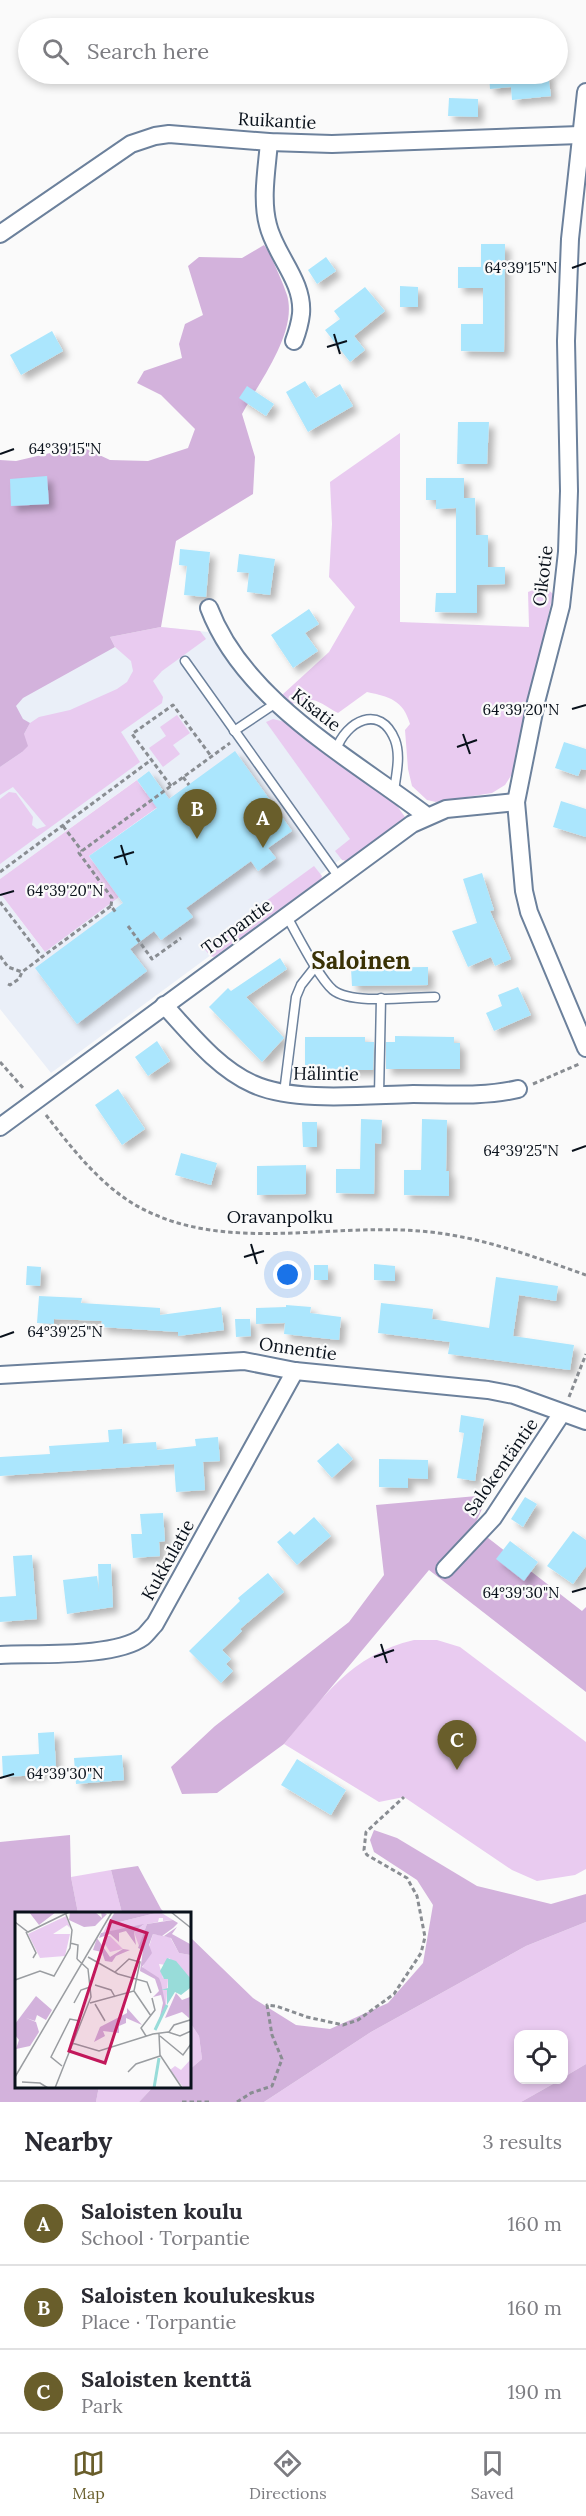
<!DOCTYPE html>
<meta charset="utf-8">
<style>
body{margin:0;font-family:Lora,serif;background:#f7f7f7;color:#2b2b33}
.controls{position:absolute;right:18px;bottom:18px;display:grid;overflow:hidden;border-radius:12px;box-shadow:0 3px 9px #0003}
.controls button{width:54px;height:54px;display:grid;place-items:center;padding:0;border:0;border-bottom:2px solid #e1e1e2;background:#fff;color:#2b2b33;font:30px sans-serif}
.you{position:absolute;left:288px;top:1275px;width:21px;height:21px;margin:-15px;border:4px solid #fff;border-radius:50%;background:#1a73e8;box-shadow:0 0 0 9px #1a73e833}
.badge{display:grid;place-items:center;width:39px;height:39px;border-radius:50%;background:#695e2b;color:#fff;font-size:20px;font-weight:700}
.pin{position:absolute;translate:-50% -50px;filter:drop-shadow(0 2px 3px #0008)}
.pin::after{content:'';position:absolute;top:32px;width:21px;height:18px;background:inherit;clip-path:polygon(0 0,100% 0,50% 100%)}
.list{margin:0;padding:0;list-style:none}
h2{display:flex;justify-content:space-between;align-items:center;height:78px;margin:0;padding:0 24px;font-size:26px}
h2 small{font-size:20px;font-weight:400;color:#7c7c81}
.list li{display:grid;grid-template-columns:39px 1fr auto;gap:18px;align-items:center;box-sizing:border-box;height:84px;padding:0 24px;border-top:2px solid #e1e1e2}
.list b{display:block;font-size:22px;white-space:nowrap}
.list p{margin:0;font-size:20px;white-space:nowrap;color:#7c7c81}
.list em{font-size:20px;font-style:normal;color:#7c7c81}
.icon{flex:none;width:33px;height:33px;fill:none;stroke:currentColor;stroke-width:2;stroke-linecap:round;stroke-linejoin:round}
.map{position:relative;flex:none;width:586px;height:2102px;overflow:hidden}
.search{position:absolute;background:#fff;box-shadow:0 3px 9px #0003;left:18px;right:18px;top:18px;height:66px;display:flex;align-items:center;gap:15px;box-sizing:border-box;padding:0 21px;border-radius:33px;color:#7c7c81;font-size:22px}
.sheet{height:330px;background:#fff}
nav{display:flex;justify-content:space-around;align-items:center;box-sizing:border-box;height:84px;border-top:2px solid #e1e1e2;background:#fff;font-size:16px;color:#7c7c81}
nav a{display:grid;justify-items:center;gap:3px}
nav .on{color:#695e2b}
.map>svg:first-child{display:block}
</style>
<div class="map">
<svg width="586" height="2102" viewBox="0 0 586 2102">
<defs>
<filter id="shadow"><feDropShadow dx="5.5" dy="5.5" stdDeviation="3" flood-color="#0004"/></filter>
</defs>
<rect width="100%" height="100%" fill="#fafafa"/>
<polygon fill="#eaeff8" points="161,627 208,632 265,707 395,803 402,814 51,1073 0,1009 0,893 44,951 118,897 112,888 191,830 149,771 0,879 0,701 16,691"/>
<g fill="#e9cbf0">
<path d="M400,433V622L529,627L528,592C539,588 544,585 553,594L514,771L505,785L492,793L436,802L427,800L412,786L408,769L405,730L410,724C403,700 390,697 367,692L338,713C319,703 315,694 292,704L282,695L329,652L355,607L329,577L332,524L330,482Z"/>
<polygon points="161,627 200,631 206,639 162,671 153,681 163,697 162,703 121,732 140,762 0,864 0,799 9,792 16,793 33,817 32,825 37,829 46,826 13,787 0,795 0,767 22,752 24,734 30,723 39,717 70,710 117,689 127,682 133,671 131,661 115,647 110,637"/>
<polygon points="177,715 190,733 173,745 180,754 163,767 149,748 166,736 160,727"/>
<polygon points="273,719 285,722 395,803 405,817 347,861 342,860 335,851 350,839 266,722"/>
<polygon points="137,780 146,793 158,785 169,799 89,856 119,897 45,952 0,893 0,879"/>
<polygon points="314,866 322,876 321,879 214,957 210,956 203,947"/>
<path d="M414,1640H437L460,1647L586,1742V1869L575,1875L537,1881L512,1870L404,1797L379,1802L284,1744C323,1697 351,1655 414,1640Z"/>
<polygon points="111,1870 122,1913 78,1913 71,1877"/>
<polygon points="586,1922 586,2064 564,2077 564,2034 518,2034 518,2080 560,2080 521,2102 264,2102 371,2032 526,1946"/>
<polygon points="189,2021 199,2036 202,2059 189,2070"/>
<polygon points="99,2086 154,2086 139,2102 96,2102"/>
</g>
<g fill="#d3b2dc">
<path d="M264,245L269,252C275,266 282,280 287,295C298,332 259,382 242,414L255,457L253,494L176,541L161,627L110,637L115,647L23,698L16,706L23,719L30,723L24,734L28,746L22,752L0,767V460L16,461L80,446L110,460L148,461L188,448L195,429L161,395L137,383L144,371L182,358L179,344L185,324L203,315L188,266L199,257L242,258Z"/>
<polygon points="488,1495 474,1527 582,1611 586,1607 586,1692 429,1570 284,1744 217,1793 182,1794 171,1767 215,1726 349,1622 384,1575 376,1505"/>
<polygon points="374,1830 397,1838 477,1886 551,1904 586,1894 586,1922 526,1946 371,2032 264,2102 139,2102 154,2086 189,2086 189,2070 202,2059 199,2036 189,2021 189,1936 253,1998 296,2025 330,2029 388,2003 423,1963 433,1905 417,1880 374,1852 370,1840"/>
<polygon points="70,1835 71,1877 78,1913 16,1913 16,2086 99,2086 96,2102 0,2102 0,1842"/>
<polygon points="138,1866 161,1909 165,1913 122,1913 111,1870"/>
<polygon points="586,2064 586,2102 521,2102 560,2080 564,2080 564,2077"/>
</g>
<g fill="#abe6fd" filter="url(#shadow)">
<polygon points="489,74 548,74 551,96 512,100 511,87 490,89"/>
<polygon points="449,98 478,99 478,117 448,116"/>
<polygon points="481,244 505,244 504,352 461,351 461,324 483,324 483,288 458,288 458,267 481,267"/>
<polygon points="326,257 336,271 317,284 308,270"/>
<polygon points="400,286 418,287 418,307 400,307"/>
<polygon points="365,287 385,311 354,336 365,350 350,362 325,330 340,319 334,311"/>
<polygon points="52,331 63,351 21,375 10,355"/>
<polygon points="305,381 316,398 340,384 353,406 308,432 286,392"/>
<polygon points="247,386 274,404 266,416 239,398"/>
<polygon points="458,422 489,422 487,464 457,464"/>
<polygon points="47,476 49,504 11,506 10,479"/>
<polygon points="426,478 464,478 464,498 475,498 476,535 488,535 488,567 505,567 505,584 477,585 477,613 435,612 436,593 456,593 456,508 436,509 436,500 426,500"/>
<polygon points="180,549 210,552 206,597 184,595 187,566 179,565"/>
<polygon points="239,554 275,559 270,595 247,592 249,573 237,572"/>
<polygon points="309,609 319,624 305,633 318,651 293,668 271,635"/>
<polygon points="564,742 586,749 586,770 581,769 578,776 555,768"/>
<polygon points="235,751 292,831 268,848 276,858 258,871 251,861 186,908 193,917 161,940 154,931 130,949 147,971 77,1024 35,968 123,903 89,856 157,808 137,780 149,771 169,799"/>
<polygon points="561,801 586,809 586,837 553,827"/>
<polygon points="482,873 494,910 490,911 511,959 495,966 491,957 468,967 452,931 477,923 463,879"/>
<polygon points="280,958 287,969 246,997 284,1038 262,1062 209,1007 228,988 231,991"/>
<polygon points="428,967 428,985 352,986 351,968"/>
<polygon points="518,987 531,1015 494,1031 486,1013 502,1006 498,995"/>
<polygon points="395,1036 454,1037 454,1043 460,1043 460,1069 386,1069 386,1042 395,1042"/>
<polygon points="305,1037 365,1037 365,1042 374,1042 373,1070 305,1070"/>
<polygon points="157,1041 170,1061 148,1076 135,1057"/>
<polygon points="118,1089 145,1129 122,1145 95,1105"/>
<polygon points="361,1119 382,1120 381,1144 375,1143 374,1194 336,1193 336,1169 360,1169"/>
<polygon points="422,1119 447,1120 446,1171 449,1171 449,1196 404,1195 404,1170 421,1170"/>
<polygon points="302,1122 317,1122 317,1147 303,1147"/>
<polygon points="181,1153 217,1163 211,1185 175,1175"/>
<polygon points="306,1165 306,1194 257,1195 257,1166"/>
<polygon points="374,1264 395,1266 395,1281 374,1280"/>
<rect x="314" y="1265" width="14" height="15"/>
<polygon points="27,1266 41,1267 40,1286 26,1285"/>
<polygon points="496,1277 558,1286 556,1301 519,1295 513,1336 574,1345 570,1370 448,1354 450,1342 378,1333 381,1303 433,1309 432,1319 489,1328"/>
<polygon points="39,1296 82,1298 81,1303 160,1308 160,1315 221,1307 224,1330 178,1336 178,1332 101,1327 102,1321 54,1319 54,1324 37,1323"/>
<polygon points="286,1305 311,1307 310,1313 341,1317 339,1340 284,1334 285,1323 256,1324 256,1308 286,1307"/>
<polygon points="235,1319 250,1319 251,1336 236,1337"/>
<polygon points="461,1415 484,1419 475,1481 457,1478 464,1433 459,1432"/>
<polygon points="122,1429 123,1444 156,1442 157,1450 196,1446 195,1439 218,1437 220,1461 203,1462 205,1490 176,1492 174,1464 0,1476 0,1457 50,1454 49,1446 109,1442 108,1430"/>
<polygon points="338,1443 353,1459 332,1478 317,1461"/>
<polygon points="379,1459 428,1460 428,1479 408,1478 408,1488 379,1487"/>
<polygon points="525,1497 537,1504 523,1527 511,1519"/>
<polygon points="163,1513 165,1541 159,1542 160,1556 133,1558 131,1534 142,1534 140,1514"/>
<polygon points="314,1517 331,1536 297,1565 277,1542 290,1531 294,1535"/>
<polygon points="573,1531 586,1540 586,1566 573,1584 547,1566"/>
<polygon points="510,1541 538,1562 524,1581 496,1559"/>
<polygon points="32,1555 37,1619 0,1622 0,1597 16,1596 13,1556"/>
<polygon points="98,1564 111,1564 113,1607 67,1614 63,1580 97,1576 99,1592"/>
<polygon points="268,1573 284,1592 240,1629 242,1631 222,1650 231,1659 226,1664 233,1671 221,1683 189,1651 240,1601 238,1598"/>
<polygon points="54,1732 56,1768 41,1769 41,1775 3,1777 2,1756 39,1754 38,1733"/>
<polygon points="122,1755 124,1780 76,1784 74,1758"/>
<polygon points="297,1759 346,1790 331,1815 281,1785"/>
</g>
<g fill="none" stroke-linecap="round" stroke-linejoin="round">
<defs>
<g id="lane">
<polyline points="185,661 338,876"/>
<polyline points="234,731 276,703"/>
<path d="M336,750C346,721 380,703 395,740C401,756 396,775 394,791"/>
<path d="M286,915C297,934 318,977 333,990C351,1005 411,997 435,997"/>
<polyline points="284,1093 296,997 301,985 316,966"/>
<polyline points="379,1095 381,998"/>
</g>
<g id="street">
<polyline points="586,92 570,239 566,341 569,491 567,552 561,606 536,702 516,802 524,891 529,912 586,1048"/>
<path d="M269,142C267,168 261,199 268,225C275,255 304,281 301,314C300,323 297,333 294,341"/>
<polyline points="0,234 131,144 155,136 169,134 269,142 332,144 580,135"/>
<path d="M209,608C244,701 351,758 427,816"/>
<path d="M164,1005C190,1033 217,1068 253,1084C294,1103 367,1095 413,1094C447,1094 484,1097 518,1089"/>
<polyline points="0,1127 412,824 446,809 516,802"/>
<polyline points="0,1375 244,1361 295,1371 488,1390 514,1395 586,1421"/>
<polyline points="445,1569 493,1518 562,1413"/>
<path d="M0,1655C36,1653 115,1658 143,1637C147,1634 151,1628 155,1624L295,1371"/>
</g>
</defs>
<use href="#lane" stroke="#6c819c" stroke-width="11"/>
<use href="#street" stroke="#6c819c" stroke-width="20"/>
<g stroke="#898d92" stroke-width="3" stroke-dasharray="4.5 3" stroke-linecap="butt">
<polyline points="183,777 189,785"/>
<polyline points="171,786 132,734 173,705 211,756"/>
<polyline points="63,826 82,851"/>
<polyline points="0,872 151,760"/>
<polyline points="0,902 42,957 111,906 117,914"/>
<polyline points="111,906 112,898 79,853 230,743"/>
<polyline points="128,926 152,959 181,938"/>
<polyline points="0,956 8,967 22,972"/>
<polyline points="8,984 10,985 19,979 22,972 42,957"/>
<polyline points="0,1062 24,1089"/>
<polyline points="533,1084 579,1064"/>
<path d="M46,1115C70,1146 98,1182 132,1203C218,1255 324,1223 419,1231C476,1235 532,1256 586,1275"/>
<polyline points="569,1397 586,1354"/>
<polyline points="182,2102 211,2102"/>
<polyline points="237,2102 251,2093 272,2086 282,2059 272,2035 267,2005 276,2006 307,2017 343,2025 358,2020 394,1994 421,1953 425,1937 417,1896 407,1878 367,1855 364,1850 366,1832 404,1797"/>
</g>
<use href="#lane" stroke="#fff" stroke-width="8"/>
<use href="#street" stroke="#fff" stroke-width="16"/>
</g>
<path fill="none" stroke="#09111b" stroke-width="2" d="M572,268L586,263M334,334L340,354M327,347L347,341M0,454L14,449M572,709L586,705M463,734L470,754M457,747L477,740M121,845L127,865M114,858L134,852M0,895L14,891M572,1151L586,1146M251,1244L257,1264M244,1257L264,1251M0,1337L14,1332M572,1592L586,1588M381,1644L387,1663M374,1657L394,1650M0,1778L14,1774"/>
<g text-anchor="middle" stroke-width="4.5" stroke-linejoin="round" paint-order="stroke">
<g font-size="18" fill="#09111b" stroke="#fafafa">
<text transform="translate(277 121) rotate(3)" y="6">Ruikantie</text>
<text transform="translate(543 576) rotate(-83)" y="6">Oikotie</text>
<text transform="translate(316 710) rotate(38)" y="6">Kisatie</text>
<text transform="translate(237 927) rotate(-36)" y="6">Torpantie</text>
<text transform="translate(326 1074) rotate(1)" y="6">Hälintie</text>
<text x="280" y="1223">Oravanpolku</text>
<text transform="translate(298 1349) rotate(8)" y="6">Onnentie</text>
<text transform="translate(501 1467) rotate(-55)" y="6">Salokentäntie</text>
<text transform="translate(168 1560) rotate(-61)" y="6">Kukkulatie</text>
</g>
<g font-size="24" font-weight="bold" fill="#3a3206" stroke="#fafafa">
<text x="361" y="969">Saloinen</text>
</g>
</g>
<g transform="translate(15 1912)">
<rect width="176" height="176" fill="#fafafa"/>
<path d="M145,0L158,8L148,9V6H144L143,10L132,12L124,34L119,20L128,13L88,21L92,13ZM51,4L55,16L52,13L38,22H55L50,44L25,46L13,22ZM138,22L155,25L164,41L175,43V67L154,46L151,53L144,52L148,66L153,67L151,95L141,65L127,58ZM90,24H95L108,37L95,40L88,29ZM175,148V175H168L155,158L160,154L166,158Z" fill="#e9cbf0"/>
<path d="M14,0H41L24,13ZM55,0H80L87,6L86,0L92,2L80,14L69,15L54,8ZM100,0H145L92,13ZM158,8L163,11L158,16L147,24L138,22L134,33L137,41L127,55L144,66L146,71L151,95L143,113L148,91L146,83L138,85L144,79L140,67L125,59L128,38L123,36L132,12ZM129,12L119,20L121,33L111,19L104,21V30L95,22L84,26L86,21ZM162,15L157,22L175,32V43L164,41L156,26L149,24ZM82,26L95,45L108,37L115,38L101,44L97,50L90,49L87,40L78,38ZM161,81L167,88L175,85L174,106L167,100L150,106ZM21,84L37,98L31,108L22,103L20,109L11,106L21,110L24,120L15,134L1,137L4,128L0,123V112ZM112,96L127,113L111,106V111L104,114V121L88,119L90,124L79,130L85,115L112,101Z" fill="#d3b2dc"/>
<path d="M152,46L161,49L176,67L175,76L166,83L160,80L152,93V78H146L153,76V67H149L145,59Z" fill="#98dcd9"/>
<path fill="none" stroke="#98dcd9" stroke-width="3" d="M140,118L152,93M139,176L144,146"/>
<path fill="none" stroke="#9a9da1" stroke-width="1.5" d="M156,0L176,16M0,10L13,20L54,0M11,20L21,41L18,46M55,31L63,33L62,47M73,45L103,62L132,70L136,81M0,68L25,59L39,64L55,36L57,18L50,0M80,73L96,78L100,85M119,79L136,104M59,91L66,78L75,75M75,91L119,79L125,50L114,47L100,60M80,92L90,109M154,120L159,113L175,108M144,122L145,143L167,176M131,124L126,116L140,98L137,86M145,124L168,143L176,132M57,131L84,139L138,122L153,120L165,124L176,119M47,154L36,145L55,107L65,109M113,160L121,152L145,144M0,165L97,0M7,170L25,171L33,176M40,176L76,85L73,57L62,47"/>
<path fill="#c2185b" fill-opacity="0.15" stroke="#c2185b" stroke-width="3" d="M96,9L132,21L90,151L54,139Z"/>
<rect width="176" height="176" fill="none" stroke="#09111b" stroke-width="3"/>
</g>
<g font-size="15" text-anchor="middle" fill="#09111b" stroke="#fafafa" stroke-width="4.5" stroke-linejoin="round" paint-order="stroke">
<text x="521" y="273">64°39'15"N</text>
<text x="65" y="454">64°39'15"N</text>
<text x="521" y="715">64°39'20"N</text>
<text x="65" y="896">64°39'20"N</text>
<text x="521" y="1156">64°39'25"N</text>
<text x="65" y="1337">64°39'25"N</text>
<text x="521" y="1598">64°39'30"N</text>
<text x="65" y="1779">64°39'30"N</text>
</g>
</svg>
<div class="controls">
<button><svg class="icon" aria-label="locate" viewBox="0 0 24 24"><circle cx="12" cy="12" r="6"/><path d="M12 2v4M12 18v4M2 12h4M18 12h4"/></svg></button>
</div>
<div class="you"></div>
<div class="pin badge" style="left:263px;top:848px">A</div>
<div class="pin badge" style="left:197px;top:839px">B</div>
<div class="pin badge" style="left:457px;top:1770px">C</div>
<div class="search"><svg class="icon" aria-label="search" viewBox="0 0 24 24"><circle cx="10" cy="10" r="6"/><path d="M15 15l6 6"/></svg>Search here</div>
</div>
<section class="sheet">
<h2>Nearby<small>3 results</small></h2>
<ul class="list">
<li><span class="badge">A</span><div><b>Saloisten koulu</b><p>School · Torpantie</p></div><em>160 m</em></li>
<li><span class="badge">B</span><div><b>Saloisten koulukeskus</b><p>Place · Torpantie</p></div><em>160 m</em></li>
<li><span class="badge">C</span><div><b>Saloisten kenttä</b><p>Park</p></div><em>190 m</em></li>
</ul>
</section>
<nav>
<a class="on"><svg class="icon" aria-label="map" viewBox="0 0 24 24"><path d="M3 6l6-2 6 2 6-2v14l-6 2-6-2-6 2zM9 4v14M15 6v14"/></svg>Map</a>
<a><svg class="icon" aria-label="directions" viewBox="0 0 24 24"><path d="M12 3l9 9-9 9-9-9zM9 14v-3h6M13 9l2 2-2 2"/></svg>Directions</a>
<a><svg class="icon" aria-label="saved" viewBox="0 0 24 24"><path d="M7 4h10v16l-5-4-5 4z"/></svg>Saved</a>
</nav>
